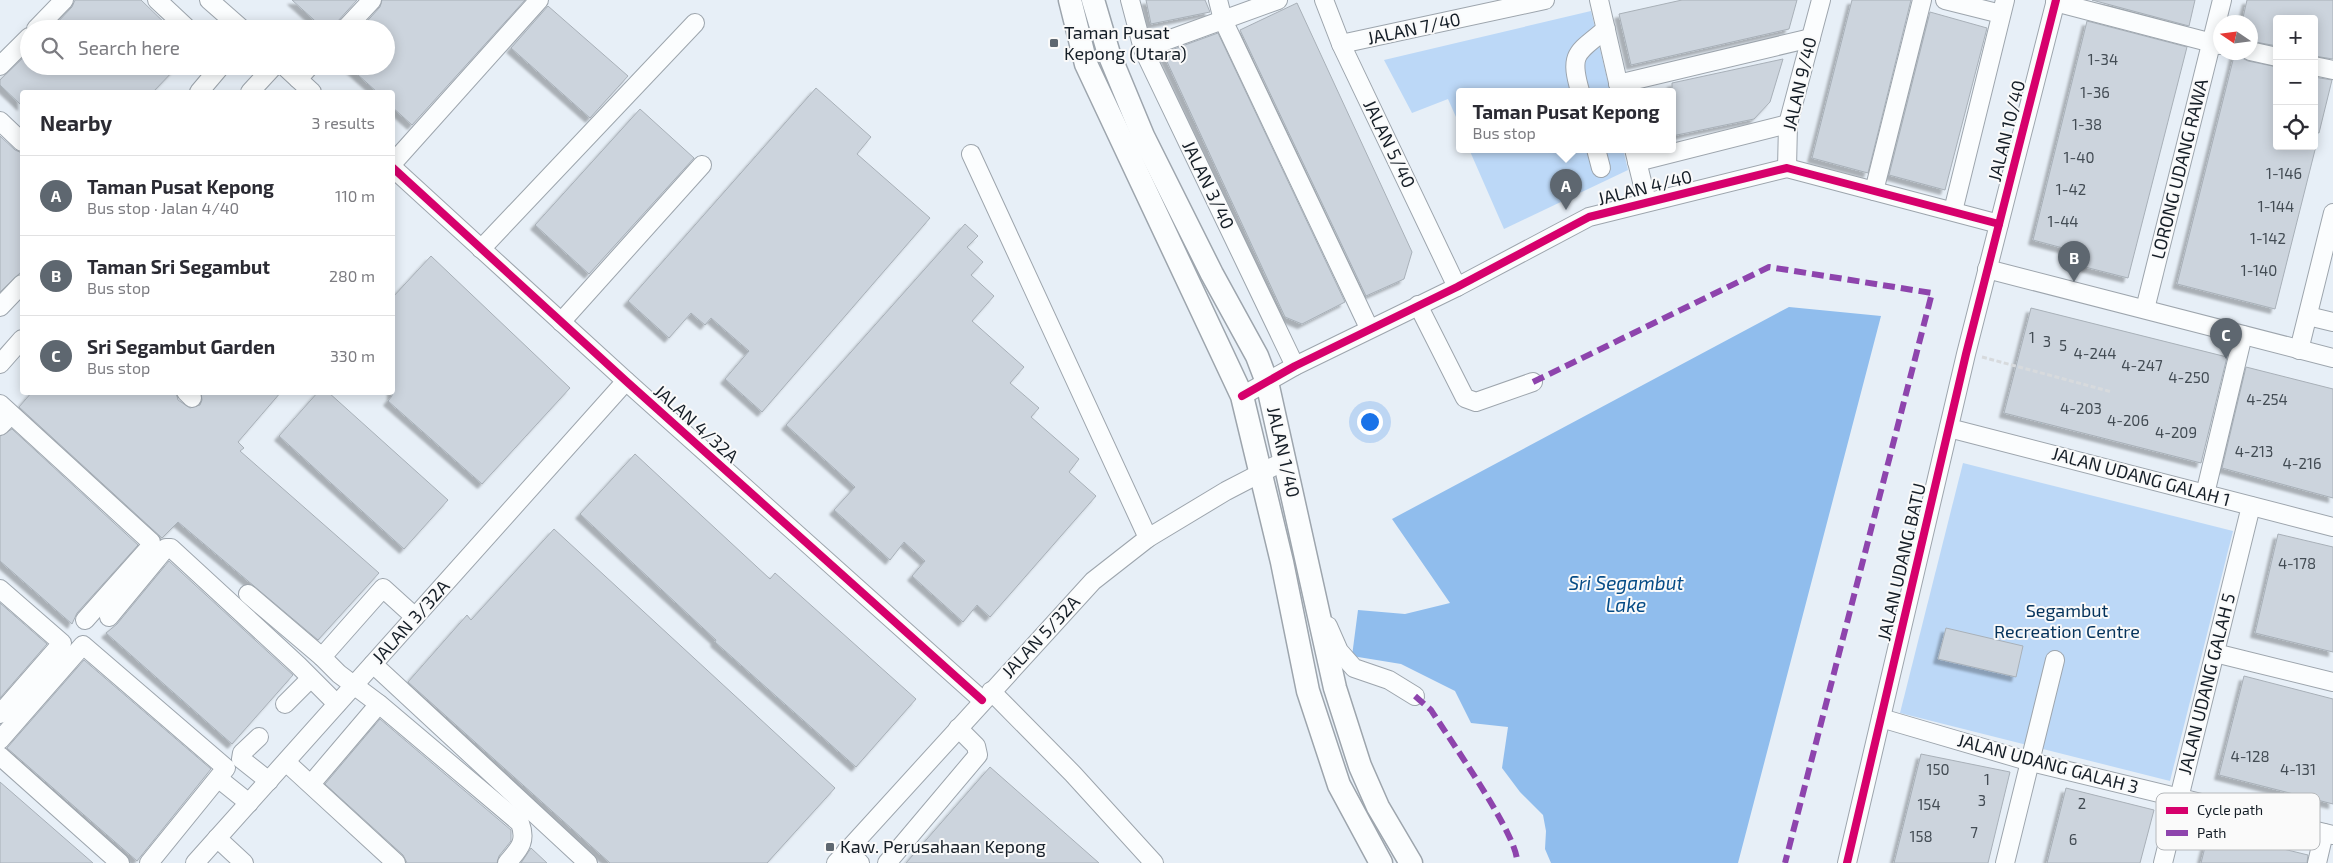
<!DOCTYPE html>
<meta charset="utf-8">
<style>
body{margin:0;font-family:"Exo 2",sans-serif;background:#f2f2f3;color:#2b2b33}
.controls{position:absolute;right:15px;top:15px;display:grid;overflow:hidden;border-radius:5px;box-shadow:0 2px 12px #0003}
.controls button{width:45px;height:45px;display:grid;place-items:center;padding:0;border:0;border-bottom:1px solid #e1e1e2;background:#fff;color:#2b2b33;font:25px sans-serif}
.compass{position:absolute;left:2213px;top:15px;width:45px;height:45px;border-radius:50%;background:#fff;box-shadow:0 2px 12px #0003;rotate:283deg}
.you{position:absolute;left:1369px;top:421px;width:18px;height:18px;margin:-12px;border:4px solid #fff;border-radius:50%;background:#1a73e8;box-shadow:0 0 0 8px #1a73e833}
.badge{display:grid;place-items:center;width:32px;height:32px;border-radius:50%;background:#5e6770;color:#fff;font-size:16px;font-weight:700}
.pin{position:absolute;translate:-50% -41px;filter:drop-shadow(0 1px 2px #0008)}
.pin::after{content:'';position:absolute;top:26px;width:18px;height:15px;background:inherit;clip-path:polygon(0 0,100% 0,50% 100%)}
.popup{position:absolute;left:1456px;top:88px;width:220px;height:65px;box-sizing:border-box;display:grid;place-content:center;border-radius:5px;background:#fff;filter:drop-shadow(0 1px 4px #0005);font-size:16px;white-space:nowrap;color:#7c7c81}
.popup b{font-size:19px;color:#2b2b33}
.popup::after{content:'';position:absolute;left:50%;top:100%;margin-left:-10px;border:10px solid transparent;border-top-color:#fff}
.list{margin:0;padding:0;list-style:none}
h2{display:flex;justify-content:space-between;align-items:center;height:65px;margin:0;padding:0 20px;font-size:21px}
h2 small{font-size:16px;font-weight:400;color:#7c7c81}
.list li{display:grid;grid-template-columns:32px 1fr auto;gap:15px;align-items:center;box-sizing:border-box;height:80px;padding:0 20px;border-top:1px solid #e1e1e2}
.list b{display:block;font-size:19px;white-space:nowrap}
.list p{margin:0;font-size:16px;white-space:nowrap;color:#7c7c81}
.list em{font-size:16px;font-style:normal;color:#7c7c81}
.icon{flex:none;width:28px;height:28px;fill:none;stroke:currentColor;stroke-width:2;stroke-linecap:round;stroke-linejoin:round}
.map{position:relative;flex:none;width:2333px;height:863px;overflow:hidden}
.search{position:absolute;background:#fff;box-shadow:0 2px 12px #0003;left:20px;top:20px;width:375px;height:55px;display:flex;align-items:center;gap:12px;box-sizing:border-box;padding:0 18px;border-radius:28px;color:#7c7c81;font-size:19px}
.panel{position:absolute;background:#fff;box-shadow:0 2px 12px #0003;left:20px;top:90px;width:375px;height:305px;border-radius:5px}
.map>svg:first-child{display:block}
</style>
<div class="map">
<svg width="2333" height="863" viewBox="0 0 2333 863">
<defs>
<filter id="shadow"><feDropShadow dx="-4.5" dy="4.5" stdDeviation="1" flood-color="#0004"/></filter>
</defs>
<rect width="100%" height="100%" fill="#e7eff7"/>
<g fill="#bcd8f7">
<polygon points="1591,11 1610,91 1460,91 1460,126 1448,99 1412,113 1384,60"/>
<polygon points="1469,149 1623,149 1628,170 1504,229"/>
<polygon points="1963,463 2233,531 2170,781 1900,713"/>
</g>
<polygon fill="#90bded" points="1789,307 1881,316 1738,863 1551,863 1545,849 1546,831 1543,815 1520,792 1502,768 1508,727 1471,723 1455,691 1401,664 1352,656 1358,610 1405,614 1450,603 1392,519"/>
<g fill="#ccd4dd" stroke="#a8b0b8" filter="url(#shadow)">
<polygon points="75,0 141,0 171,29 51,29 72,7"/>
<polygon points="292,0 357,0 337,22 335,29 324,29"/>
<polygon points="382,0 525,0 412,125 392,107 392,92 377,92 348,66 386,66 386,29 360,29 380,7"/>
<polygon points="1146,0 1205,0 1210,12 1151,24"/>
<polygon points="1682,0 1797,0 1789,29 1631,65 1619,14"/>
<polygon points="1852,0 1911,0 1868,173 1812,158"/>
<polygon points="2092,0 2195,0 2189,26"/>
<polygon points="2247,0 2333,0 2333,59 2314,56 2314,19 2277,16 2277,46 2250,41 2250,22 2242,22"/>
<polygon points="1297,3 1412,252 1404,279 1366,296 1240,30"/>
<polygon points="548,6 628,76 590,118 511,48"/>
<polygon points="1930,12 1987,28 1945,190 1889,175"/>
<polygon points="2087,21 2187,47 2128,278 2081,266 2085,254 2033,240"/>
<polygon points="1218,33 1345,302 1302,324 1285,317 1163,53"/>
<polygon points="29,52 29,66 178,66 153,92 22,92 22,106 0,85 0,80"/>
<polygon points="2235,52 2240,52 2242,58 2248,61 2277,67 2277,146 2316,146 2275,309 2177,284"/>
<polygon points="1783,59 1770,102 1754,119 1672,136 1672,83"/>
<polygon points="2314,77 2332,80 2319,133 2314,132"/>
<polygon points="816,88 871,137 857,154 930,218 762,412 725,379 749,351 711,318 705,325 691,313 669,338 628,301"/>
<polygon points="640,109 694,158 589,274 535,225"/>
<polygon points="0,136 15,150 22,153 22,271 0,292"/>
<polygon points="965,224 978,236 967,247 983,262 971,275 994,296 972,321 1024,367 1010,383 1039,408 1031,417 1079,459 1069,472 1096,496 990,617 977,605 963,622 912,576 925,561 904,542 890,560 834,510 855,487 786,425"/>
<polygon points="431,256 570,388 482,484 388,401 392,396 392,298"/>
<polygon points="2031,308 2227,357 2201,463 2004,413"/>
<polygon points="2246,367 2333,389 2333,498 2222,468"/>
<polygon points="32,392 176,392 178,400 190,408 200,405 202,400 201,392 281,392 238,442 244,448 240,451 379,573 318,640 178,522 162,538 19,407"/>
<polygon points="318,392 328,392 448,500 404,549 279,436"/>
<polygon points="12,429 138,545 77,613 72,624 0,561 0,436"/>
<polygon points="635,454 770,579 775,573 916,699 856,767 715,642 716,640 580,514"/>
<polygon points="554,529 835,788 767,863 610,863 408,682 467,615 471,620"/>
<polygon points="2278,534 2333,547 2333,652 2255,633"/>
<polygon points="169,561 293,675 232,744 106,633 117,624"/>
<polygon points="0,603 47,644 0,698"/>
<polygon points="1946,628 2023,646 2016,677 1938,659"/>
<polygon points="84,660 211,769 137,861 7,748"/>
<polygon points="2244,676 2333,699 2333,804 2219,775"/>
<polygon points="380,719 511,830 511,841 499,856 497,863 407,863 403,855 325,784"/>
<polygon points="1921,754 2010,772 1988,863 1894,863"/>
<polygon points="990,767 1099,863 906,863"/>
<polygon points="0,782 93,863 0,863"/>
<polygon points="2066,788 2154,810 2140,863 2047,863"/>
<polygon points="2209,831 2308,855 2307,863 2201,863"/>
<polygon points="531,848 547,863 521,863"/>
</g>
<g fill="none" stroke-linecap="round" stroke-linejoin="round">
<defs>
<g id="minor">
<polyline points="157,0 188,29"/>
<polyline points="209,0 242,29"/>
<polyline points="1130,0 1143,49 1295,366"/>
<polyline points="1218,0 1223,20 1369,328"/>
<polyline points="1324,0 1341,44 1457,287"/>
<polyline points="1599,0 1620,91"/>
<polyline points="1945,0 2001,14"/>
<polyline points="2055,2 2220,45"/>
<polyline points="36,29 64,0"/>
<polyline points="345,29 372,0"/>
<polyline points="1341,44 1545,0"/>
<polyline points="1143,49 1278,0"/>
<polyline points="2250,51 2277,57"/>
<polyline points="0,66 29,37"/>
<polyline points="284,66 312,92"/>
<polyline points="2314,66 2333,70"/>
<polyline points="298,79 310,66"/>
<polyline points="1618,84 1811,38"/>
<path d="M1580,91C1569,53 1577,53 1606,29"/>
<polyline points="199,92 221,66"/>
<polyline points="250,92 274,66"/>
<polyline points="0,121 22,142"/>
<polyline points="1596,149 1601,168"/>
<polyline points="1634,149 1647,202"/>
<polyline points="971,154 1148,538"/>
<polyline points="1637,162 1788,124"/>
<polyline points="392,164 539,0"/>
<polyline points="392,167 626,381 982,700"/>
<polyline points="1787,168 1788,124 1821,0"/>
<polyline points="1874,191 1922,0"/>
<polyline points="1953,211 2005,0"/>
<polyline points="481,249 695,23"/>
<polyline points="1987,269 2333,358"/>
<polyline points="1418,305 1465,398 1476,402 1533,382"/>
<polyline points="0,307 22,284"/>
<polyline points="2145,309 2222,0"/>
<polyline points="2308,316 2333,322"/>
<polyline points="561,322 702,165"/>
<polyline points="2299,350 2333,213"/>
<polyline points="0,364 22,339"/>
<polyline points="186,392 192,398"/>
<polyline points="1242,396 1295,366 1457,287 1589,217 1787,168 1999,224"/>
<polyline points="0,404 151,542 150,547 85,620"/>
<polyline points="0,426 11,415"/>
<polyline points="1949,428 2333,527"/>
<polyline points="2205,494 2243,335"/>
<polyline points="0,589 62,643 0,714"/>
<polyline points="248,594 322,657"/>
<polyline points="109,617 166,548 171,548 298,665 337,704"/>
<path d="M415,617L383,588L322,657L339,674L379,704L520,823C527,842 519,849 507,863"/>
<polyline points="1328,626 1339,651 1354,668 1389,680 1415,696"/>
<polyline points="2215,653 2333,682"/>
<polyline points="373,664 588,863"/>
<polyline points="991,691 1073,774 1154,863"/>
<polyline points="285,704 310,679"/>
<polyline points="1881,718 2031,762 2333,835"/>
<polyline points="259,737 242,753 241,759 269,781"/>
<polyline points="0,740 83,645 226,768 149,863"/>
<polyline points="0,756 120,863"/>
<polyline points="286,762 396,863"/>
<polyline points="219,779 249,803"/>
<polyline points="311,784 379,704"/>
<polyline points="217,838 244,863"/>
<polyline points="846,851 860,863"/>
<polyline points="195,863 626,381"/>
<polyline points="836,863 1093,581 1148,538 1226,491 1286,460"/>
<polyline points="887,863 978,755 976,746 958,728"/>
<polyline points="1847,863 1966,354 2056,0"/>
<polyline points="2005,863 2055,660"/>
<polyline points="2163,863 2251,506"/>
<polyline points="2317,863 2324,833"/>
</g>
<g id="major">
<polyline points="1070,0 1086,64 1242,396 1282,562 1308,691 1339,785 1381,863"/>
<polyline points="1093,0 1109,54 1143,136 1212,274 1257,356 1267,382 1335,688 1360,766 1378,807 1411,863"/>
</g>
</defs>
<use href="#minor" stroke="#9da5ad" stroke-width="20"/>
<use href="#major" stroke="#9da5ad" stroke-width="25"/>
<polyline stroke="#d7dadd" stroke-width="3" stroke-dasharray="5 2.5" stroke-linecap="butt" points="1982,357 2112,392"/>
<use href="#minor" stroke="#fbfdfe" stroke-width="18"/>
<use href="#major" stroke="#fbfdfe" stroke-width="22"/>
<g stroke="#8e44ad" stroke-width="6" stroke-dasharray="12 6" stroke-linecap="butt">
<polyline points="1533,382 1769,267 1932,293 1785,863"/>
<path d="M1415,696L1431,710C1448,737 1520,838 1517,863"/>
</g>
<defs>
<g id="cycleway">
<polyline points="392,167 626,381 982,700"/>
<polyline points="1242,396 1295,366 1457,287 1589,217 1787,168 1999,224"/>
<polyline points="1847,863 1966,354 2056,0"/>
</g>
</defs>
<use href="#cycleway" stroke="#fafafa" stroke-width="11"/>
<use href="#cycleway" stroke="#d6006c" stroke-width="8"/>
</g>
<g fill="#5e6770" stroke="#fafafa" stroke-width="2">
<rect x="1049" y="38" width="10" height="10" rx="2.5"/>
<rect x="825" y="842" width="10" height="10" rx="2.5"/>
</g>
<g text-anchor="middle" stroke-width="4" stroke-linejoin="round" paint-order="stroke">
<g font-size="15" fill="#434c54">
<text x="2103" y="65">1-34</text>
<text x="2095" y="98">1-36</text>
<text x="2087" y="130">1-38</text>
<text x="2079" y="163">1-40</text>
<text x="2284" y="179">1-146</text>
<text x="2071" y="195">1-42</text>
<text x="2276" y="212">1-144</text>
<text x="2063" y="227">1-44</text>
<text x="2268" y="244">1-142</text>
<text x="2259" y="276">1-140</text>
<text x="2032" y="343">1</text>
<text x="2047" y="347">3</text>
<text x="2063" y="351">5</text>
<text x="2095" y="359">4-244</text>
<text x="2142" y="371">4-247</text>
<text x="2189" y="383">4-250</text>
<text x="2267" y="405">4-254</text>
<text x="2081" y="414">4-203</text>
<text x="2128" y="426">4-206</text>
<text x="2176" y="438">4-209</text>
<text x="2254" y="457">4-213</text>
<text x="2302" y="469">4-216</text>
<text x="2297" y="569">4-178</text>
<text x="2250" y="762">4-128</text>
<text x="1938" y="775">150</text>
<text x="2298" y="775">4-131</text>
<text x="1987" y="785">1</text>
<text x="1982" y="806">3</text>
<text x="2082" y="809">2</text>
<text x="1929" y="810">154</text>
<text x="1974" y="838">7</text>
<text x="1921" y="842">158</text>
<text x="2073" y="845">6</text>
</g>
<g font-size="18" fill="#151e27" stroke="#fafafa">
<text transform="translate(1414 29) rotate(-12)" y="6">JALAN 7/40</text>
<text transform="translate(1800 84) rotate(-77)" y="6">JALAN 9/40</text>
<text transform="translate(2007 131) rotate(-76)" y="6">JALAN 10/40</text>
<text transform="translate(1389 144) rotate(64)" y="6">JALAN 5/40</text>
<text transform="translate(2180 169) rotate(-76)" y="6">LORONG UDANG RAWA</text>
<text transform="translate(1208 185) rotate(64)" y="6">JALAN 3/40</text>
<text transform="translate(1645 188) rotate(-14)" y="6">JALAN 4/40</text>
<text transform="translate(696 424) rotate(42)" y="6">JALAN 4/32A</text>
<text transform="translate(1283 452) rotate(77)" y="6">JALAN 1/40</text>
<text transform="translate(2141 477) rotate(15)" y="6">JALAN UDANG GALAH 1</text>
<text transform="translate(1902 562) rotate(-77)" y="6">JALAN UDANG BATU</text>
<text transform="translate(411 622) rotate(-48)" y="6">JALAN 3/32A</text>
<text transform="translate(1041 637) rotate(-47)" y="6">JALAN 5/32A</text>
<text transform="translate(2207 684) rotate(-76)" y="6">JALAN UDANG GALAH 5</text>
<text transform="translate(2048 764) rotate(15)" y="6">JALAN UDANG GALAH 3</text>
</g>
<g font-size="18" fill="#151e27" stroke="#fafafa" text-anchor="start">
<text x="1064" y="39">Taman Pusat<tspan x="1064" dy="21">Kepong (Utara)</tspan></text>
<text x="840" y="853">Kaw. Perusahaan Kepong</text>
</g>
<g font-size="18" fill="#04325b" stroke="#fafafa">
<text x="2067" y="617">Segambut<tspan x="2067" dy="21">Recreation Centre</tspan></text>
</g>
<g font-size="19" font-style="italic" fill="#054b86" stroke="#fafafa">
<text x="1626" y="590">Sri Segambut<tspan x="1626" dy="22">Lake</tspan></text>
</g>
</g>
<rect x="2156" y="793" width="164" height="57" rx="8" fill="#fafafa" stroke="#b5b8bb" stroke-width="1"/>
<rect x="2166" y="807" width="22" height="7" fill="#d6006c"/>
<rect x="2166" y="830" width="22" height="6" fill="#8e44ad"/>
<g font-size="14" fill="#151e27">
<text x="2197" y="815">Cycle path</text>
<text x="2197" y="838">Path</text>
</g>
</svg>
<div class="controls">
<button>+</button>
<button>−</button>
<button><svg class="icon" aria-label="locate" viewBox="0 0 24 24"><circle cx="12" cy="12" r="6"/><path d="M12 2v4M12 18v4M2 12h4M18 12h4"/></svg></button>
</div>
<svg class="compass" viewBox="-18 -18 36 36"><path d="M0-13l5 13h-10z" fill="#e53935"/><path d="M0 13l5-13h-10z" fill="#7c7c81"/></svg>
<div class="you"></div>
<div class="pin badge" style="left:1566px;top:210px">A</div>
<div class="popup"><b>Taman Pusat Kepong</b>Bus stop</div>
<div class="pin badge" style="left:2074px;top:282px">B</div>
<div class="pin badge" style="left:2226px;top:359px">C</div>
<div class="search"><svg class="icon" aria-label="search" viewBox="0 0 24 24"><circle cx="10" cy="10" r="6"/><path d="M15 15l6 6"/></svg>Search here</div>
<section class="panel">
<h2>Nearby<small>3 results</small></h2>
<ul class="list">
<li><span class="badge">A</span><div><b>Taman Pusat Kepong</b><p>Bus stop · Jalan 4/40</p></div><em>110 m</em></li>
<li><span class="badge">B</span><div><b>Taman Sri Segambut</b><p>Bus stop</p></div><em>280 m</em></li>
<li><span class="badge">C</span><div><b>Sri Segambut Garden</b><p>Bus stop</p></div><em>330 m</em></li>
</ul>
</section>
</div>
